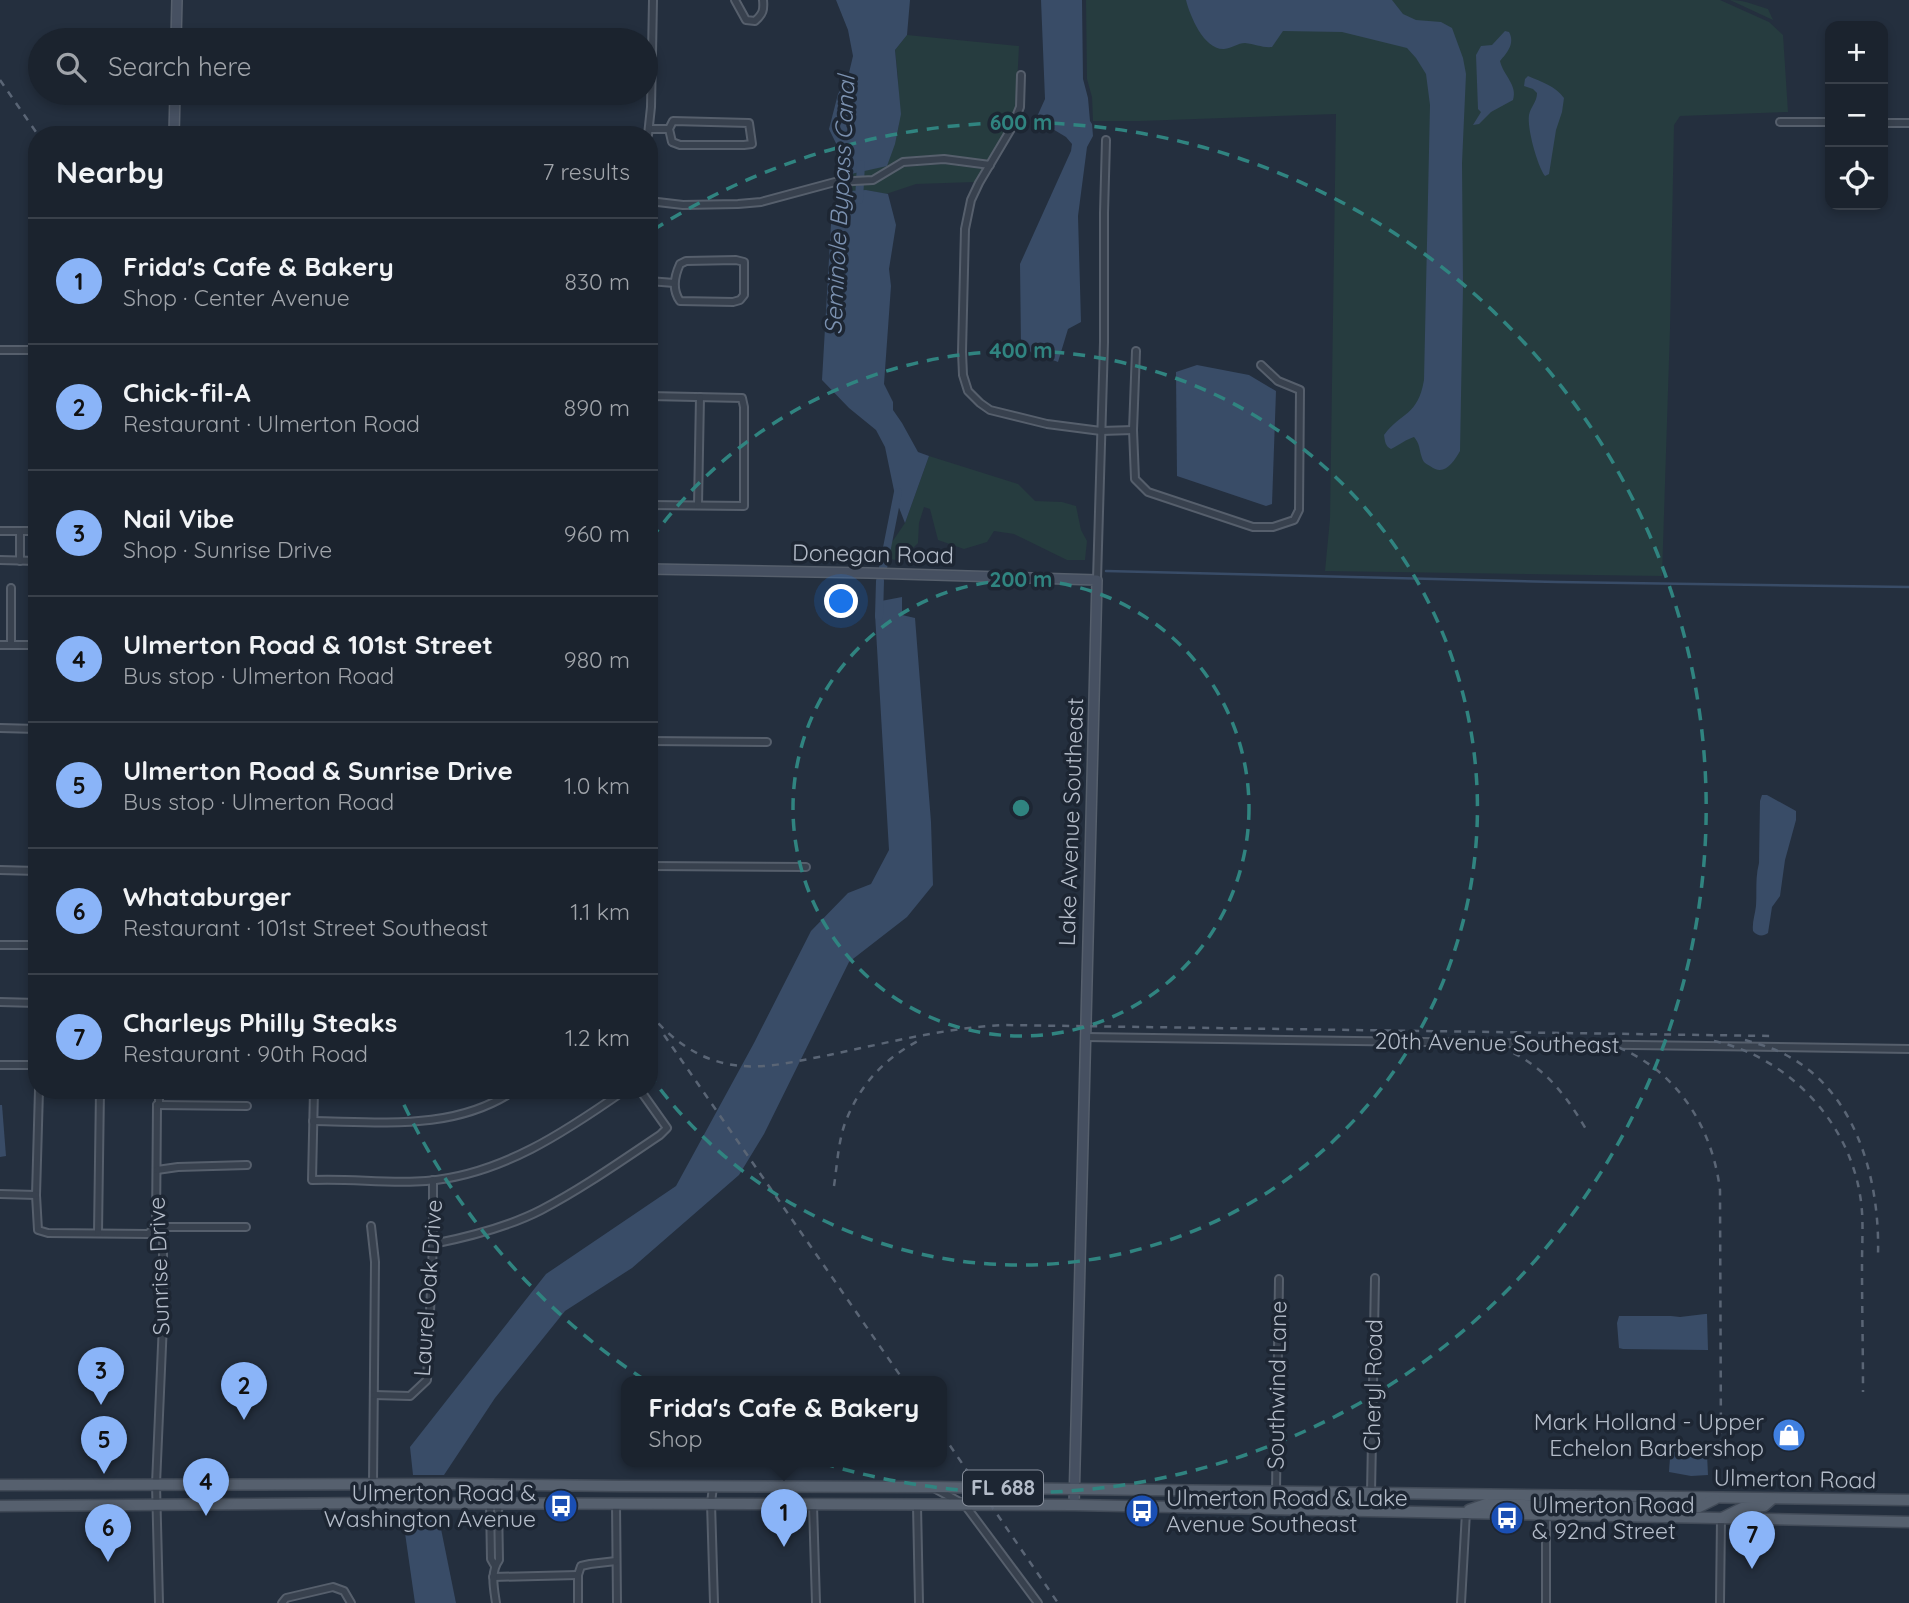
<!DOCTYPE html>
<meta charset="utf-8">
<style>
body{margin:0;font-family:Quicksand,sans-serif;background:#282f3a;color:#f1f3f6}
.controls{position:absolute;right:21px;top:21px;display:grid;overflow:hidden;border-radius:14px;box-shadow:0 4px 10px #0003}
.controls button{width:63px;height:63px;display:grid;place-items:center;padding:0;border:0;border-bottom:2px solid #39404a;background:#1b232e;color:#f1f3f6;font:35px sans-serif}
.you{position:absolute;left:842px;top:602px;width:24px;height:24px;margin:-18px;border:5px solid #fff;border-radius:50%;background:#1a73e8;box-shadow:0 0 0 10px #1a73e833}
.badge{display:grid;place-items:center;width:46px;height:46px;border-radius:50%;background:#8ab4f8;color:#111;font-size:23px;font-weight:700}
.pin{position:absolute;translate:-50% -58px;filter:drop-shadow(0 2px 4px #0008)}
.pin::after{content:'';position:absolute;top:37px;width:24px;height:21px;background:inherit;clip-path:polygon(0 0,100% 0,50% 100%)}
.popup{position:absolute;left:621px;top:1376px;width:326px;height:91px;box-sizing:border-box;display:grid;place-content:center;border-radius:14px;background:#1b232e;filter:drop-shadow(0 2px 5px #0005);font-size:23px;white-space:nowrap;color:#a0a4aa}
.popup b{font-size:26px;color:#f1f3f6}
.popup::after{content:'';position:absolute;left:50%;top:100%;margin-left:-14px;border:14px solid transparent;border-top-color:#1b232e}
.list{margin:0;padding:0;list-style:none}
h2{display:flex;justify-content:space-between;align-items:center;height:91px;margin:0;padding:0 28px;font-size:30px}
h2 small{font-size:23px;font-weight:400;color:#a0a4aa}
.list li{display:grid;grid-template-columns:46px 1fr auto;gap:21px;align-items:center;box-sizing:border-box;height:126px;padding:0 28px;border-top:2px solid #39404a}
.list b{display:block;font-size:26px;white-space:nowrap}
.list p{margin:0;font-size:23px;white-space:nowrap;color:#a0a4aa}
.list em{font-size:23px;font-style:normal;color:#a0a4aa}
.icon{flex:none;width:38px;height:38px;fill:none;stroke:currentColor;stroke-width:2;stroke-linecap:round;stroke-linejoin:round}
.map{position:relative;flex:none;width:1909px;height:1603px;overflow:hidden}
.search{position:absolute;background:#1b232e;box-shadow:0 4px 10px #0003;left:28px;top:28px;width:630px;height:77px;display:flex;align-items:center;gap:18px;box-sizing:border-box;padding:0 24px;border-radius:38px;color:#a0a4aa;font-size:26px}
.panel{position:absolute;background:#1b232e;box-shadow:0 4px 10px #0003;left:28px;top:126px;width:630px;height:973px;border-radius:28px}
.map>svg:first-child{display:block}
</style>
<div class="map">
<svg width="1909" height="1603" viewBox="0 0 1909 1603">
<rect width="100%" height="100%" fill="#242f3e"/>
<g fill="#263c3f">
<polygon points="1086,0 1720,0 1769,22 1783,35 1788,112 1680,116 1674,125 1670,329 1662,576 1325,571 1330,519 1336,114 1140,121 1093,121 1092,97 1087,79"/>
<path d="M1730,0C1744,0 1755,5 1768,9L1773,20Z"/>
<polygon points="907,35 1019,46 1016,106 1008,126 988,160 944,155 917,156 901,158 872,176 851,176 851,174 887,165 899,125 898,78 895,50"/>
<polygon points="944,164 983,169 975,182 916,184 886,194 866,190 852,191 852,185 874,184 904,167"/>
<polygon points="929,456 1018,484 1035,501 1062,502 1076,506 1081,530 1087,541 1085,560 1067,560 1014,534 994,531 987,542 964,549 938,540 930,509 924,507 919,523 918,543 900,561 887,558 890,545 905,523"/>
</g>
<g fill="#394c67">
<polygon points="836,0 910,0 907,35 895,50 901,114 895,144 887,166 851,174 829,129 838,94 848,77 853,56 848,30"/>
<polygon points="1041,0 1082,0 1083,79 1088,98 1090,121 1092,124 1093,136 1087,147 1078,216 1081,322 1068,329 1058,362 1021,348 1020,264 1071,151 1072,144 1066,137 1036,119 1045,99"/>
<path d="M1186,0H1392L1403,14L1416,20L1441,22L1452,28L1463,58L1466,74L1462,163L1463,287L1460,451C1453,463 1444,477 1430,466C1425,463 1424,463 1422,458C1419,449 1420,444 1414,437C1407,439 1399,445 1391,449C1385,446 1385,441 1384,435C1401,412 1418,416 1424,380L1430,105L1426,74L1416,58L1407,48L1342,32L1283,31L1272,47C1263,48 1255,44 1245,43C1238,43 1232,48 1224,49C1204,50 1190,16 1186,0Z"/>
<path d="M1505,31L1509,32C1515,43 1508,52 1500,61C1503,75 1518,85 1513,100L1491,112L1479,124L1473,125L1481,112L1478,109L1476,55L1481,46L1492,45Z"/>
<path d="M1528,76C1542,82 1555,86 1564,98L1562,112L1556,130L1549,174L1545,176C1537,165 1527,128 1529,115C1531,106 1537,102 1537,93L1533,89L1524,86L1525,79Z"/>
<polygon points="866,190 888,194 896,225 889,269 891,286 884,384 893,402 893,410 902,423 918,452 929,456 905,523 896,500 885,447 876,430 849,408 822,380 832,207 847,191"/>
<polygon points="1197,365 1249,375 1276,391 1272,504 1266,506 1177,476 1176,372"/>
<polygon points="902,597 902,615 915,618 931,822 933,885 907,917 849,962 764,1134 739,1175 632,1268 565,1311 495,1398 444,1475 413,1475 410,1447 546,1274 676,1186 754,1043 811,931 848,893 871,884 889,850 875,614 881,601"/>
<path d="M1762,795H1767L1796,811V820L1785,860L1780,896L1772,907L1768,933C1763,937 1757,936 1753,931C1752,922 1755,915 1756,906C1757,892 1755,878 1759,863L1760,801Z"/>
<polygon points="0,1105 2,1105 6,1156 0,1157"/>
<polygon points="1705,1314 1707,1314 1708,1350 1623,1349 1619,1348 1617,1323 1619,1316 1671,1316 1680,1317"/>
<polygon points="1701,1451 1707,1454 1708,1475 1691,1476 1669,1472 1670,1457 1673,1452"/>
<polygon points="403,1519 439,1519 456,1603 415,1603"/>
</g>
<g fill="none" stroke-linecap="round" stroke-linejoin="round">
<polyline stroke="#394c67" stroke-width="2.5" points="1106,571 1557,582 1909,587"/>
<g stroke="#394c67" stroke-width="8">
<polyline points="859,200 861,164"/>
<polyline points="883,568 898,492"/>
<polyline points="879,616 880,581"/>
</g>
<defs>
<g id="street">
<path d="M735,0L746,20L755,21C763,14 764,10 763,0"/>
<polyline points="1021,75 1020,107 1011,129 979,183 971,200 965,229 962,352 963,375 968,391 980,403 990,410 1047,424 1101,431 1133,430"/>
<polyline points="1780,122 1830,122"/>
<polyline points="1883,123 1909,123"/>
<polyline points="649,129 669,129 673,121 749,123 752,144 744,145 680,145 672,142 669,129"/>
<polyline points="648,135 651,107 653,0"/>
<polyline points="649,201 683,205 738,204 761,202 835,182 873,180 903,162 944,159 990,165"/>
<path d="M736,260L744,262V295L740,300L733,302L680,301C672,290 674,277 680,264L686,261Z"/>
<polyline points="649,281 674,283"/>
<polyline points="0,350 37,350"/>
<polyline points="1136,351 1133,430 1135,479 1148,492 1253,527 1273,527 1294,520 1299,510 1300,390 1278,381 1261,365"/>
<polyline points="649,396 742,398 744,407 744,506 649,505"/>
<polyline points="698,505 700,397"/>
<polyline points="0,531 37,531"/>
<polyline points="0,560 37,561"/>
<polyline points="20,561 20,531"/>
<polyline points="1097,580 1104,342 1104,213 1106,140"/>
<polyline points="11,588 11,645"/>
<polyline points="0,645 37,645"/>
<polyline points="0,728 37,729"/>
<polyline points="649,741 767,742"/>
<polyline points="649,866 806,867"/>
<polyline points="0,870 37,871"/>
<polyline points="0,945 37,945"/>
<polyline points="0,1002 37,1003"/>
<polyline points="1085,1037 1909,1049"/>
<polyline points="0,1065 37,1065"/>
<polyline points="39,1090 36,1195 38,1230 48,1233 148,1234 156,1227 246,1227"/>
<polyline points="159,1090 159,1103 157,1105 156,1227 163,1239 163,1323 156,1484 159,1603"/>
<path d="M314,1090L312,1180C350,1178 388,1184 426,1181C501,1175 565,1132 625,1090"/>
<polyline points="157,1105 247,1106"/>
<path d="M313,1121C382,1122 455,1131 515,1090"/>
<polyline points="157,1170 178,1167 247,1165"/>
<polyline points="0,1194 36,1195"/>
<polyline points="371,1226 375,1262 373,1484"/>
<polyline points="98,1233 100,1090"/>
<path d="M433,1244C468,1237 510,1226 541,1210C583,1188 621,1161 660,1135L667,1128L640,1090"/>
<polyline points="374,1395 410,1396 427,1380 433,1244 433,1180"/>
<polyline points="713,1487 711,1503 714,1603"/>
<polyline points="936,1489 965,1505 1038,1603"/>
<polyline points="1276,1491 1279,1279"/>
<polyline points="1371,1493 1375,1278"/>
<polyline points="490,1503 491,1559 495,1566"/>
<polyline points="616,1503 617,1603"/>
<polyline points="813,1505 816,1603"/>
<polyline points="917,1505 919,1603"/>
<polyline points="493,1577 578,1575"/>
<polyline points="282,1603 286,1598 333,1587 344,1591 351,1603"/>
<path d="M496,1603C494,1589 490,1572 499,1560L498,1503"/>
<polyline points="578,1603 578,1575 581,1566 590,1564 616,1561"/>
<polyline points="1461,1603 1466,1512"/>
<polyline points="1546,1603 1546,1513"/>
<polyline points="1720,1603 1721,1518"/>
</g>
<g id="secondary">
<polyline points="176,40 177,0"/>
<polyline points="174,135 175,93"/>
<polyline points="649,569 869,573 1097,580 1074,1505"/>
</g>
<g id="primary">
<polyline points="0,1485 455,1484 620,1486 931,1487 1909,1500"/>
<polyline points="0,1506 371,1503 1074,1505 1909,1522"/>
<polyline points="1239,1508 1241,1503 1247,1500 1352,1501 1359,1500 1369,1494"/>
<polyline points="1469,1510 1486,1504 1560,1506 1576,1496"/>
<polyline points="1614,1514 1630,1507 1699,1507 1715,1499"/>
<polyline points="1722,1518 1742,1508 1764,1506 1772,1499"/>
</g>
</defs>
<use href="#street" stroke="#565f6c" stroke-width="10"/>
<use href="#secondary" stroke="#565f6c" stroke-width="12"/>
<use href="#primary" stroke="#414a57" stroke-width="13"/>
<use href="#street" stroke="#38414e" stroke-width="6"/>
<use href="#secondary" stroke="#465061" stroke-width="9"/>
<use href="#primary" stroke="#56606e" stroke-width="10"/>
<g stroke="#5a6575" stroke-width="2.5" stroke-dasharray="7 7" stroke-linecap="butt">
<polyline points="0,80 38,135"/>
<path d="M649,1013C670,1038 696,1058 728,1064C762,1071 796,1061 829,1055C886,1043 945,1028 1003,1025L1771,1036"/>
<polyline points="664,1035 904,1381"/>
<path d="M1474,1039C1530,1052 1559,1082 1587,1131"/>
<path d="M1592,1039C1666,1056 1711,1117 1720,1190L1721,1449"/>
<path d="M1745,1040C1759,1044 1773,1048 1786,1055C1857,1092 1880,1181 1878,1255"/>
<path d="M1714,1041C1787,1057 1848,1120 1860,1195C1864,1217 1862,1241 1862,1264C1862,1307 1863,1350 1863,1392"/>
<path d="M834,1186C837,1166 838,1145 844,1126C858,1087 882,1060 918,1041"/>
<polyline points="942,1434 1058,1603"/>
</g>
</g>
<g fill="none" stroke="#308480" stroke-width="3.5" stroke-dasharray="12 9">
<circle cx="1021" cy="808" r="228"/>
<path d="M651 539A457 457 0 1 1 651 1077"/>
<path d="M653 230A685 685 0 1 1 398 1092"/>
</g>
<defs>
<symbol id="shop-disc" viewBox="-11 -11 22 22"><circle r="9.5" fill="#3f7fe0" stroke="#1d2633"/><path d="M-5-2.5h2.3a2.7 3.5 0 0 1 5.4 0H5L5.5 6h-11ZM-1.5-2.5h3a1.5 2.3 0 0 0-3 0Z" fill="#fff"/></symbol>
<symbol id="bus-disc" viewBox="-11 -11 22 22"><circle r="9.5" fill="#1a4fb4" stroke="#1d2633"/><path d="M-5-6H5V4H4V6H2V4H-2V6H-4V4H-5ZM-3.5-4V0h7V-4ZM-3.5 1.2v1.5H-2V1.2ZM2 1.2v1.5H3.5V1.2Z" fill="#fff"/></symbol>
</defs>
<g fill-rule="evenodd">
<use href="#shop-disc" x="1770" y="1416" width="38" height="38"/>
<use href="#bus-disc" x="542" y="1487" width="38" height="38"/>
<use href="#bus-disc" x="1123" y="1492" width="38" height="38"/>
<use href="#bus-disc" x="1488" y="1499" width="38" height="38"/>
</g>
<g text-anchor="middle" stroke-width="7" stroke-linejoin="round" paint-order="stroke">
<rect fill="#1d2633" stroke="#878f9c" stroke-width="2" x="963" y="1470.5" width="80" height="35" rx="5"/>
<g font-size="21" font-weight="bold" fill="#b4bcc9">
<text x="1003" y="1495">FL 688</text>
</g>
<g font-size="23" fill="#b4bcc9" stroke="#1d2633">
<text transform="translate(873 554) rotate(1)" y="8">Donegan Road</text>
<text transform="translate(1071 822) rotate(-88)" y="8">Lake Avenue Southeast</text>
<text transform="translate(1497 1043) rotate(1)" y="8">20th Avenue Southeast</text>
<text transform="translate(159 1266) rotate(-92)" y="8">Sunrise Drive</text>
<text transform="translate(428 1288) rotate(-86)" y="8">Laurel Oak Drive</text>
<text transform="translate(1277 1385) rotate(-89)" y="8">Southwind Lane</text>
<text transform="translate(1373 1385) rotate(-89)" y="8">Cheryl Road</text>
<text transform="translate(1795 1479) rotate(1)" y="8">Ulmerton Road</text>
</g>
<g font-size="23" fill="#b4bcc9" stroke="#1d2633" text-anchor="end">
<text x="1764" y="1430">Mark Holland - Upper<tspan x="1764" dy="26">Echelon Barbershop</tspan></text>
<text x="536" y="1501">Ulmerton Road &amp;<tspan x="536" dy="26">Washington Avenue</tspan></text>
<text x="1166" y="1506" text-anchor="start">Ulmerton Road &amp; Lake<tspan x="1166" dy="26">Avenue Southeast</tspan></text>
<text x="1532" y="1513" text-anchor="start">Ulmerton Road<tspan x="1532" dy="26">&amp; 92nd Street</tspan></text>
</g>
<g font-size="24" font-style="italic" fill="#7c92b1" stroke="#1d2633">
<text transform="translate(840 205) rotate(-87)" y="8">Seminole Bypass Canal</text>
</g>
</g>
<circle cx="1021" cy="808" r="10" fill="#308480" stroke="#1d2633" stroke-width="3.5"/>
<g font-size="21" text-anchor="middle" font-weight="bold" fill="#308480" stroke="#1d2633" stroke-width="7" stroke-linejoin="round" paint-order="stroke">
<text x="1021" y="130">600 m</text>
<text x="1021" y="358">400 m</text>
<text x="1021" y="587">200 m</text>
</g>
</svg>
<div class="controls">
<button>+</button>
<button>−</button>
<button><svg class="icon" aria-label="locate" viewBox="0 0 24 24"><circle cx="12" cy="12" r="6"/><path d="M12 2v4M12 18v4M2 12h4M18 12h4"/></svg></button>
</div>
<div class="you"></div>
<div class="pin badge" style="left:784px;top:1547px">1</div>
<div class="popup"><b>Frida's Cafe &amp; Bakery</b>Shop</div>
<div class="pin badge" style="left:244px;top:1420px">2</div>
<div class="pin badge" style="left:101px;top:1405px">3</div>
<div class="pin badge" style="left:206px;top:1516px">4</div>
<div class="pin badge" style="left:104px;top:1474px">5</div>
<div class="pin badge" style="left:108px;top:1562px">6</div>
<div class="pin badge" style="left:1752px;top:1569px">7</div>
<div class="search"><svg class="icon" aria-label="search" viewBox="0 0 24 24"><circle cx="10" cy="10" r="6"/><path d="M15 15l6 6"/></svg>Search here</div>
<section class="panel">
<h2>Nearby<small>7 results</small></h2>
<ul class="list">
<li><span class="badge">1</span><div><b>Frida's Cafe &amp; Bakery</b><p>Shop · Center Avenue</p></div><em>830 m</em></li>
<li><span class="badge">2</span><div><b>Chick-fil-A</b><p>Restaurant · Ulmerton Road</p></div><em>890 m</em></li>
<li><span class="badge">3</span><div><b>Nail Vibe</b><p>Shop · Sunrise Drive</p></div><em>960 m</em></li>
<li><span class="badge">4</span><div><b>Ulmerton Road &amp; 101st Street</b><p>Bus stop · Ulmerton Road</p></div><em>980 m</em></li>
<li><span class="badge">5</span><div><b>Ulmerton Road &amp; Sunrise Drive</b><p>Bus stop · Ulmerton Road</p></div><em>1.0 km</em></li>
<li><span class="badge">6</span><div><b>Whataburger</b><p>Restaurant · 101st Street Southeast</p></div><em>1.1 km</em></li>
<li><span class="badge">7</span><div><b>Charleys Philly Steaks</b><p>Restaurant · 90th Road</p></div><em>1.2 km</em></li>
</ul>
</section>
</div>
